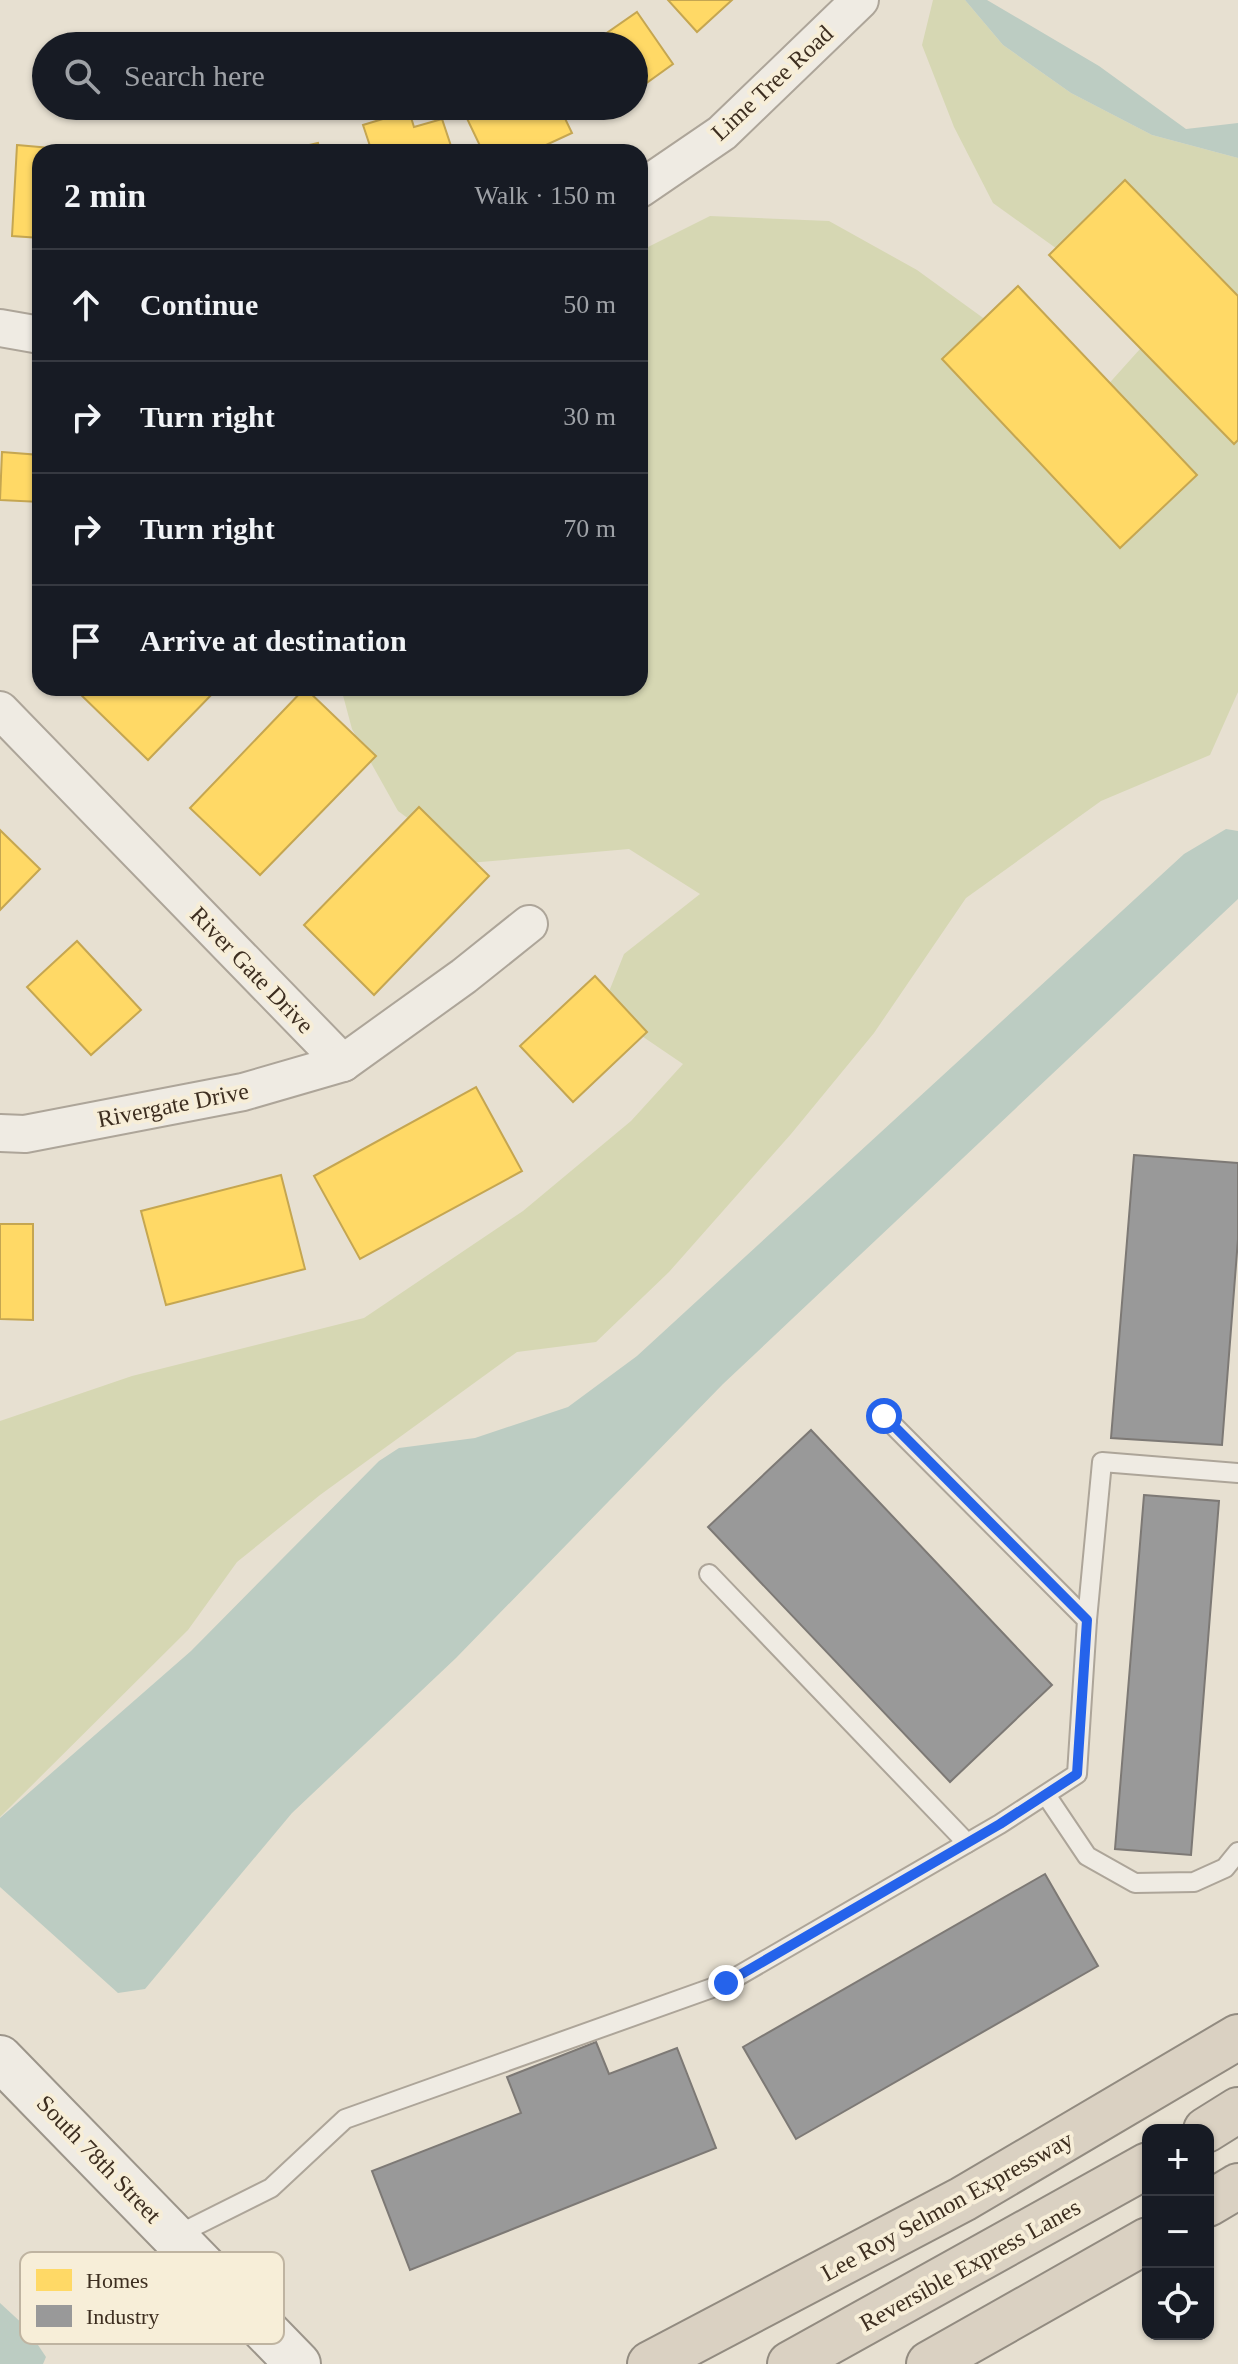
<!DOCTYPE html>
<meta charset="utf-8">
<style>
body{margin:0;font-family:Georgia,serif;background:#242831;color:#f1f3f6}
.controls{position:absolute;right:24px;bottom:24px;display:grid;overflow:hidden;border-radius:16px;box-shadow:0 2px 6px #0004}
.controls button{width:72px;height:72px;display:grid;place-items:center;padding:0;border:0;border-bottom:2px solid #363941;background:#171b24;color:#f1f3f6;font:40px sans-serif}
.stop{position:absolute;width:24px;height:24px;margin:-18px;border:6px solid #2563eb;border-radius:50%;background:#fff}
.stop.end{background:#2563eb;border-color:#fff;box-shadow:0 2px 8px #0008}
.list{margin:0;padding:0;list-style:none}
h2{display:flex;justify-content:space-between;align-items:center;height:104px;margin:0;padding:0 32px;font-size:34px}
h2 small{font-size:26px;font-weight:400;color:#9ea1a6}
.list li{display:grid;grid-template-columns:52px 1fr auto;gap:24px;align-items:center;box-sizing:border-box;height:112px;padding:0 32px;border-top:2px solid #363941}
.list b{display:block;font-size:30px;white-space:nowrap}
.list em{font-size:26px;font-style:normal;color:#9ea1a6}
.icon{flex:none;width:44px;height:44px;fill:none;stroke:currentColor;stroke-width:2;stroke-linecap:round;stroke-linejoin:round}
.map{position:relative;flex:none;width:1238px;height:2364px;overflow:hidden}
.search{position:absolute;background:#171b24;box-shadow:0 2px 6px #0004;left:32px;top:32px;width:616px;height:88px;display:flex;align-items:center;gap:20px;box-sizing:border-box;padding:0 28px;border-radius:44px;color:#9ea1a6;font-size:30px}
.panel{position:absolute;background:#171b24;box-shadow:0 2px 6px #0004;left:32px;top:144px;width:616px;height:552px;border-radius:24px}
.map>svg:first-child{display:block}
</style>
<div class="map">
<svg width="1238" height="2364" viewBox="0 0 1238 2364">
<rect width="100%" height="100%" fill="#e7e0d1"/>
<polygon fill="#d6d7b3" points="933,0 965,0 1003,45 1071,93 1152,135 1238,158 1238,692 1210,755 1101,801 966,898 874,1033 791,1134 669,1272 596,1342 517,1352 320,1495 237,1562 188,1630 0,1817 0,1421 132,1376 364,1318 523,1211 631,1121 683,1064 602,1009 624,954 700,894 629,849 469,863 398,811 352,729 341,688 640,688 640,251 710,216 829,221 917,270 1095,399 1140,349 1124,297 993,203 954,127 922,45"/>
<g fill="#bcccc2">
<polygon points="965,0 987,0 1099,66 1186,129 1238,123 1238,158 1152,135 1071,93 1003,45"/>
<polygon points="1226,829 1238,831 1238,899 723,1384 456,1658 292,1813 145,1989 118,1993 0,1887 0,1818 191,1651 379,1461 399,1448 475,1438 568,1407 637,1356 1184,854"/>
<polygon points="0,2303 26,2327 46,2357 43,2364 0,2364"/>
</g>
<g fill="#ffd966" stroke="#c5a651" stroke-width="2">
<polygon points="668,0 732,0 697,32"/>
<polygon points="637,12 673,64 634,92 634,46 588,46"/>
<polygon points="461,106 559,106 572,133 531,152 483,152"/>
<polygon points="409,111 414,127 442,119 453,152 372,152 363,125"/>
<polygon points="318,143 320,152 279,152"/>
<polygon points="17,145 85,151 40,152 40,238 12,236"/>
<polygon points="143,146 210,147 210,152 143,152"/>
<polygon points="1125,180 1238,296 1238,440 1234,444 1049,255"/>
<polygon points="1018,286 1197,475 1120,548 942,359"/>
<polygon points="2,452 40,455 40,502 0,500"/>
<polygon points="80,688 218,688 148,760 77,691"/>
<polygon points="305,688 376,756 260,875 190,808"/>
<polygon points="419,807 489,876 374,995 304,925"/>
<polygon points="0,830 40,869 0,910"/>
<polygon points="77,941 141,1010 91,1055 27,987"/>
<polygon points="595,976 647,1032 573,1102 520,1046"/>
<polygon points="476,1087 522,1171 360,1259 314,1176"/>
<polygon points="281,1175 305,1269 166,1305 141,1211"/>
<polygon points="0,1224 33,1224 33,1320 0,1319"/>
</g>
<g fill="#999" stroke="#7d7975" stroke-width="2">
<polygon points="1134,1155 1238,1163 1238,1239 1222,1445 1111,1438"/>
<polygon points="811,1430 1052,1685 950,1782 708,1527"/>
<polygon points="1144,1495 1219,1501 1191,1855 1115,1849"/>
<polygon points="1045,1874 1098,1966 796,2139 743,2047"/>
<polygon points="596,2042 609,2074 677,2048 716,2148 410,2270 372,2171 521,2113 507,2077"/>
</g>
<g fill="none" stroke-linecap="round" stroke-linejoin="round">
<defs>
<g id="lane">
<polyline points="709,1574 967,1843"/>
<polyline points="1087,1620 1102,1462 1238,1473"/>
<polyline points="1046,1795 1087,1856 1135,1883 1194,1882 1225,1868 1238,1852"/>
<polyline points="175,2236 271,2188 345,2119 726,1983 1000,1824 1077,1774 1087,1620 884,1416"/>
</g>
<g id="street">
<polyline points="640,189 722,133 860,0"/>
<polyline points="0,328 40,335"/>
<polyline points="0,710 343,1063"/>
<polyline points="0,1133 25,1134 243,1092 343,1063 464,976 529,924"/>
</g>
<polyline id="secondary" points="0,2058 298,2364"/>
<g id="highway">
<polyline points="1206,2130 1238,2110"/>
<polyline points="1208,2204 1238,2186"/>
<polyline points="650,2364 963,2199 1238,2037"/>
<polyline points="790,2364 1148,2165"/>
<polyline points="929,2364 1148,2240"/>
</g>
</defs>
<use href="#lane" stroke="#ada599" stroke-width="22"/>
<use href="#street" stroke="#ada599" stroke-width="40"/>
<use href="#secondary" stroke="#9c958a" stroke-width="48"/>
<use href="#highway" stroke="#928b80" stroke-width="48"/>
<use href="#lane" stroke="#efebe3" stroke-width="18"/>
<use href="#street" stroke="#efebe3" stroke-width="36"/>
<use href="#secondary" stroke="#efebe3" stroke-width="44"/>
<use href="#highway" stroke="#dad1c2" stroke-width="44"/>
</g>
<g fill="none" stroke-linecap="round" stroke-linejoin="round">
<polyline stroke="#2563eb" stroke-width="10" points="726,1983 1000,1824 1077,1774 1087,1620 884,1416"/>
</g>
<g text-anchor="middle" stroke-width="8" stroke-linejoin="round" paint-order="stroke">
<g font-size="24" fill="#3d2e20" stroke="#f7eed8">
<text transform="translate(772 83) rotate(-43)" y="8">Lime Tree Road</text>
<text transform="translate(252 970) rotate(46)" y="8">River Gate Drive</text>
<text transform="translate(173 1105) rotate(-11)" y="8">Rivergate Drive</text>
<text transform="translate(99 2159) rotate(46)" y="8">South 78th Street</text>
<text transform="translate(947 2206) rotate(-29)" y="8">Lee Roy Selmon Expressway</text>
<text transform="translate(970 2265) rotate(-29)" y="8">Reversible Express Lanes</text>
</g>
</g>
<rect x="20" y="2252" width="264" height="92" rx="12" fill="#f7eed8" stroke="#bfb4a1" stroke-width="2"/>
<rect x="36" y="2269" width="36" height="22" fill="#ffd966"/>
<rect x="36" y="2305" width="36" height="22" fill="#999"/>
<g font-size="22" fill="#3d2e20">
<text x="86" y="2288">Homes</text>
<text x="86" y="2324">Industry</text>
</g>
</svg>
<div class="controls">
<button>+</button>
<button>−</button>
<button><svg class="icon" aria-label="locate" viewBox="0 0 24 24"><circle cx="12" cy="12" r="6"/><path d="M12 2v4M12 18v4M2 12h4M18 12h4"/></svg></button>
</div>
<div class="stop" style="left:884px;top:1416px"></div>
<div class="stop end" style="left:726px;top:1983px"></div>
<div class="search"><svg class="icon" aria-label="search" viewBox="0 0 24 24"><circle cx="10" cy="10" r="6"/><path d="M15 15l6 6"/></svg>Search here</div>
<section class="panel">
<h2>2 min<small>Walk · 150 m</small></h2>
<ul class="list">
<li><svg class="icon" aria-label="ahead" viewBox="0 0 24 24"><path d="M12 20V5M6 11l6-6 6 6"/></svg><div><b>Continue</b></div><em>50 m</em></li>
<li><svg class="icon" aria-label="right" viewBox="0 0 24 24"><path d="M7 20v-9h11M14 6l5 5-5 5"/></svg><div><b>Turn right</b></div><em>30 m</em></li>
<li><svg class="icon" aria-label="right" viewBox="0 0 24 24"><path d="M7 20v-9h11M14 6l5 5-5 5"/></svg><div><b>Turn right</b></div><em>70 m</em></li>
<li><svg class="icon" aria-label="arrive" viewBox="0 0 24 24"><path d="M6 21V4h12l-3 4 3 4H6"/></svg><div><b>Arrive at destination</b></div></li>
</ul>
</section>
</div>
